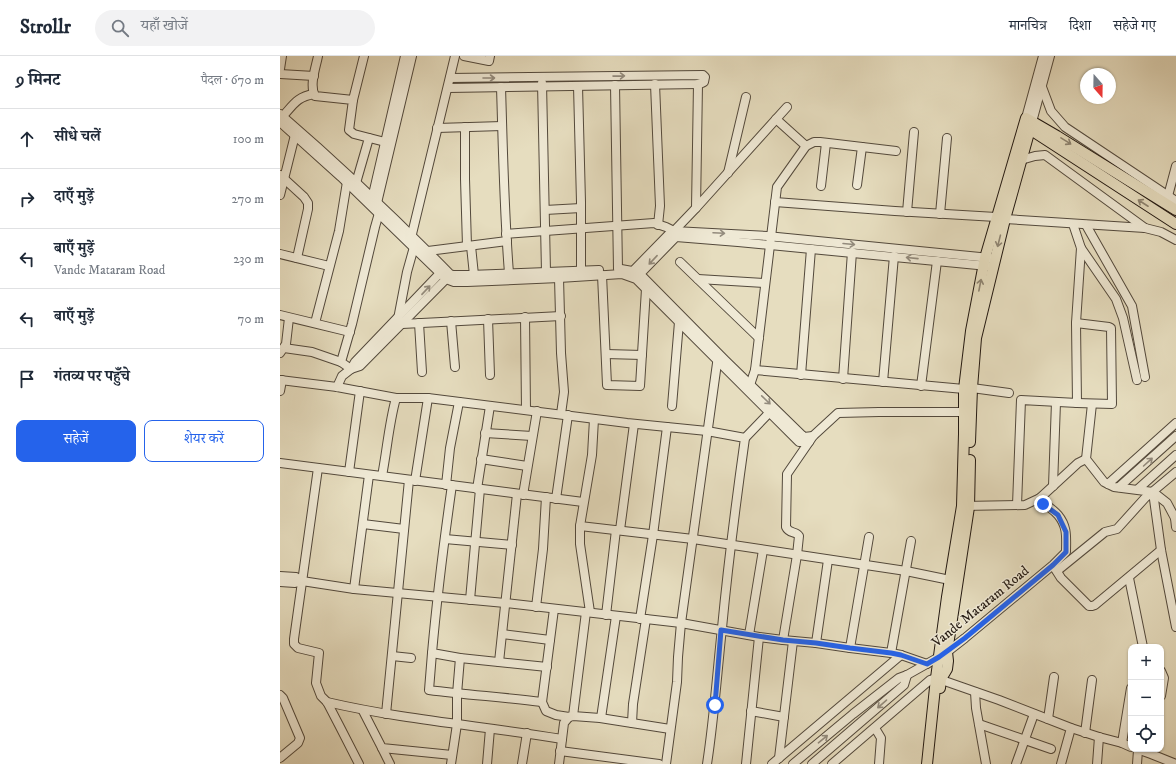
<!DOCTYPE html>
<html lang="hi">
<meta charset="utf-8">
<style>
body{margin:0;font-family:"IM FELL DW Pica","Noto Serif Devanagari",serif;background:#f2f2f3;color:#1f2937}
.controls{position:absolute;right:12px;bottom:12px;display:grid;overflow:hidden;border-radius:8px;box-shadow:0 1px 3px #0004}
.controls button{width:36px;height:36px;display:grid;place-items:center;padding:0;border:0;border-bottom:1px solid #e0e1e3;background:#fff;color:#1f2937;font:20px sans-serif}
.compass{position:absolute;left:800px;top:12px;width:36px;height:36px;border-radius:50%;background:#fff;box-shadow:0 1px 3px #0004;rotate:160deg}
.stop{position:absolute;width:12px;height:12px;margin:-9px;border:3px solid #2563eb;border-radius:50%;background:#fff}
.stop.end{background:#2563eb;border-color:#fff;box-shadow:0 1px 4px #0008}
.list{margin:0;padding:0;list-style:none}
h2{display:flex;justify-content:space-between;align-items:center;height:52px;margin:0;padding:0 16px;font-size:17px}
h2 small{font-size:13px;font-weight:400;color:#747a83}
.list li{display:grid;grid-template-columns:26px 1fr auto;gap:12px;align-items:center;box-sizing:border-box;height:60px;padding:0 16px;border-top:1px solid #e0e1e3}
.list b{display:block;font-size:15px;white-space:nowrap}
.list p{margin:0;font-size:13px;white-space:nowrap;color:#747a83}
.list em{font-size:13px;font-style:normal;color:#747a83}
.actions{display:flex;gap:8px;padding:12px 16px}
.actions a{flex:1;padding:9px 0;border:1px solid #2563eb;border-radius:8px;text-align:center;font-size:14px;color:#2563eb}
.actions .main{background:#2563eb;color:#fff}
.icon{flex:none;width:22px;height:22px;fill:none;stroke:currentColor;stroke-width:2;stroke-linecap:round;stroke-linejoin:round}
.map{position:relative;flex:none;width:896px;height:708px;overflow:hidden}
header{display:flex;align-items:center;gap:24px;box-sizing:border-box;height:56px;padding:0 20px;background:#fff;border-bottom:1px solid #e0e1e3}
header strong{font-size:19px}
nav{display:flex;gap:22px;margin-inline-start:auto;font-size:14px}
.search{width:280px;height:36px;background:#f2f2f3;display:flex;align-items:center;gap:10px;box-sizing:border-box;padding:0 14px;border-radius:22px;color:#747a83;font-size:15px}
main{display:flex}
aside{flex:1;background:#fff}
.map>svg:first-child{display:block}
</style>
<header>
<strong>Strollr</strong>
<div class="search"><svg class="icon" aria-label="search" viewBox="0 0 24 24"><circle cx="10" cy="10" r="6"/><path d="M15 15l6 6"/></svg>यहाँ खोजें</div>
<nav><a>मानचित्र</a><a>दिशा</a><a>सहेजे गए</a></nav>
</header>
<main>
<aside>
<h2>9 मिनट<small>पैदल · 670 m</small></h2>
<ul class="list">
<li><svg class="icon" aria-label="ahead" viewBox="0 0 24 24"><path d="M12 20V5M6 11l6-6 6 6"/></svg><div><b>सीधे चलें</b></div><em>100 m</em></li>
<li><svg class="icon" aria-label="right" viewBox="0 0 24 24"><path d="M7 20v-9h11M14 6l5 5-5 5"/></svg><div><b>दाएँ मुड़ें</b></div><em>270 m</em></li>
<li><svg class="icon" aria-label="left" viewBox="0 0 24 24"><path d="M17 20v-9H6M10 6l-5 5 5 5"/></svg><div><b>बाएँ मुड़ें</b><p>Vande Mataram Road</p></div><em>230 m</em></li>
<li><svg class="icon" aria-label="left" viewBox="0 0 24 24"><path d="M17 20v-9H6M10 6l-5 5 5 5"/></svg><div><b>बाएँ मुड़ें</b></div><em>70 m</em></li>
<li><svg class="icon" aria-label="arrive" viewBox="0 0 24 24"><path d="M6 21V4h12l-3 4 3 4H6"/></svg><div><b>गंतव्य पर पहुँचे</b></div></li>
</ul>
<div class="actions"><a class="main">सहेजें</a><a>शेयर करें</a></div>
</aside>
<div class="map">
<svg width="896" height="708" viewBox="0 0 896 708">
<rect width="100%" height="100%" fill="#e6ddbf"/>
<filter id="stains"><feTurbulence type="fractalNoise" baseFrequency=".005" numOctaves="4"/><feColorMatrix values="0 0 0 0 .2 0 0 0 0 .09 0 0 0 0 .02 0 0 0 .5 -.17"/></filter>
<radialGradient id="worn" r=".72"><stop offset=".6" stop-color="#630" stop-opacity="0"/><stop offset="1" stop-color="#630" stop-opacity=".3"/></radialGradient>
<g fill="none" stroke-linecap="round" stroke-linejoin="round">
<defs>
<g id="minor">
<path d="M38,0C36,11 29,29 35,40L73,44L69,74L74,78L105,86"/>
<polyline points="184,0 209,5 210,0"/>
<polyline points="0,13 2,0"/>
<polyline points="0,18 34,20"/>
<polyline points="262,27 266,216"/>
<polyline points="375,28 380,150 378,169"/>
<polyline points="335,29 338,213"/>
<polyline points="298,30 301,146 301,214"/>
<path d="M221,31C223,94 224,155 229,217"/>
<polyline points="762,31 771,55 785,71 896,145"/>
<polyline points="168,32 418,28 422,27 424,26 425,21 423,19 170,22"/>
<polyline points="73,44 84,0"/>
<path d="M0,58C58,108 116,163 170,218L173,219H189L319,214"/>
<path d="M3,60C14,48 17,41 34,38"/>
<polyline points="746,62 763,0"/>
<polyline points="496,63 526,90"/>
<polyline points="0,66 61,121 166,223 174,226 187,226 279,222 342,218 356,223 519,386 529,386 533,380 558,357 599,356 683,356"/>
<polyline points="752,66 770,0"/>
<polyline points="185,71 185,123 187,190"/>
<polyline points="157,72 222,70"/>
<polyline points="741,104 755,100 765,99 865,172 881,176 896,184"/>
<polyline points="448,117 466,41"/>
<polyline points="0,119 24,141 28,147 28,153 17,202"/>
<polyline points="76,127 89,82"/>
<polyline points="577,129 582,91"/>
<polyline points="541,130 546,87"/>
<polyline points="0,139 15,79"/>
<polyline points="888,140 896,110"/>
<polyline points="92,143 125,0"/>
<polyline points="495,146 615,155 716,161"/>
<polyline points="96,151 132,0"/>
<polyline points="416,152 507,51"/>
<polyline points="265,154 301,152"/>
<polyline points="627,156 634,76"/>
<polyline points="99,157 95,171 72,268 61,306 71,313 80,310 170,219"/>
<polyline points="660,158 667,82"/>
<polyline points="725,163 865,172"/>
<polyline points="806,169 852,250 865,321"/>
<polyline points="394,177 394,175 416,152 418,28"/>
<polyline points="226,178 374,167 386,171 394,175"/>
<polyline points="131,182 175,0"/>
<polyline points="191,190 194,219"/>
<polyline points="134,191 127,216 118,263 122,268 281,260"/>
<polyline points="801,192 836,243 843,262 857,324"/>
<polyline points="148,195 227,185"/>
<polyline points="0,198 49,210"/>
<polyline points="400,206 479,282"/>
<polyline points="341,213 352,215 360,218 445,304 524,381 533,380"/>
<polyline points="322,219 327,329 360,330 366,233"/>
<polyline points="349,219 389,178 394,175 487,180 710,202"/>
<polyline points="279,222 281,297 284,336 281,358"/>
<polyline points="356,222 392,185 396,181 458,186 708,210"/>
<polyline points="418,223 485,227"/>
<polyline points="0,259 70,276"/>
<polyline points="245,261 246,354"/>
<polyline points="208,263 210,319"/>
<polyline points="171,265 175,311"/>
<polyline points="35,267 59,175 67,126"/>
<polyline points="139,267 142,316"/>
<polyline points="796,267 829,271 831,272 832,348 797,347"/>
<polyline points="4,292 32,296 61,306"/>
<polyline points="0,297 6,288 9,262"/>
<polyline points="326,298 362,299"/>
<polyline points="475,314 684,333"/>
<polyline points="521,319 531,193"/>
<polyline points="563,323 572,196"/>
<path d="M0,324L57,331L116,342H148L347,367L427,375L465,382C456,446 448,509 442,572C437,618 434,663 427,708"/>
<polyline points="603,326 614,200"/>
<polyline points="641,330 657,205"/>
<polyline points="57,331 62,320 71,313 75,306 164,213"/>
<polyline points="467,331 470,329 475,314 497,131 526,90 534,86 540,86 616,95"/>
<polyline points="692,332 729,337"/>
<polyline points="0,335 2,324"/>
<polyline points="812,348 806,403 824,426 834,431 873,436 887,447 895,462 896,462"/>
<polyline points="392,350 399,266"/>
<polyline points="205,377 252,380"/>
<polyline points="465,382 489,357"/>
<polyline points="201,403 247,410"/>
<polyline points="0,407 303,446"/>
<polyline points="38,412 14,583 14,588 18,592 39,597 36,627 41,640 47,646 60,671 79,708"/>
<polyline points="69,416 80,335"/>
<path d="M102,420C107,394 109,367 116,342"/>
<polyline points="135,425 148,342"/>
<polyline points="828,428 896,367"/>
<polyline points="166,429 170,392 179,346"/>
<path d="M172,429C164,485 157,541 152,597L180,602L267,611"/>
<polyline points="773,430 776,346"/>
<polyline points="839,431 896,380"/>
<polyline points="197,433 210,350"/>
<polyline points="858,433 896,399"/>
<polyline points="873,436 881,494 896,571"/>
<polyline points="243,439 257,355"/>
<polyline points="276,443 288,359"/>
<polyline points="737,449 741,344 797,347 796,267 801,192 793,168"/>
<polyline points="683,450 745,449 760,442 798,407 806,403"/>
<polyline points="895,462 896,471"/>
<polyline points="83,468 124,473"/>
<polyline points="300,470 413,483 626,515 670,524"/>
<polyline points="340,474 354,368"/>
<polyline points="165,483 232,489"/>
<polyline points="774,511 781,522 809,550 812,550 815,549 881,494"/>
<polyline points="777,515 825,476 837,473 865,442 896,416"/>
<polyline points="0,520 16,521 22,525"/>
<polyline points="849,522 863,591"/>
<polyline points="0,526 15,527 22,525 74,533 225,547 401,567 479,581 503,584 536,587 570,592 611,597 621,599 647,608"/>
<polyline points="74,533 89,419"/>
<polyline points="190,544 200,433"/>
<polyline points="256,551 263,493 266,441"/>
<polyline points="274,553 262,646 266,655 276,659 289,661 293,660 320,662 390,673"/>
<polyline points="310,556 300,488 300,470 312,399 314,363"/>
<polyline points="326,559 336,474"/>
<polyline points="360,563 373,479 387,371"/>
<polyline points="222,578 270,584"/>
<polyline points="469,579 483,494"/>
<path d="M503,584L517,499L519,480C516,475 509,478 506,471L507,418L529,386"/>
<polyline points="536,587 548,504"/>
<polyline points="570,592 589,481"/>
<path d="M667,596L685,582L773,509L786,496C786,482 788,471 778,459C772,452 765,450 760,442"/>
<path d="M152,597L149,634C186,639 224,641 262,646"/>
<polyline points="611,597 631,485"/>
<polyline points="112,600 131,602"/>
<polyline points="219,606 237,438"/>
<polyline points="881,615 884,622 881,640"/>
<polyline points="695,636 696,652 706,708"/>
<polyline points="0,639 3,642 20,682 18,687 0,702"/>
<path d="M47,646C124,664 204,670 282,683"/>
<polyline points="83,655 102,692 172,699"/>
<polyline points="471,655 504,661"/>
<polyline points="106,658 129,424"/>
<polyline points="293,660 306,556"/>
<polyline points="321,662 336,560"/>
<polyline points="768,663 774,621"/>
<polyline points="352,667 353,648 366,563"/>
<polyline points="699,668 771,693"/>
<polyline points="595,672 601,682 599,708"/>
<polyline points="805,677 812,624"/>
<polyline points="842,687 851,632"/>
<polyline points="102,692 110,708"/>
<polyline points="857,693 871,698 896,708"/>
<polyline points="280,695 379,708"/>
<polyline points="499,702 513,585"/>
<polyline points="171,708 177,668 177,638 180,602"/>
<polyline points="207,708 210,673"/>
<polyline points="242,708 247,677"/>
<polyline points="279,708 284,667 289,661"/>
<polyline points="386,708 397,626 398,601 401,567 438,300"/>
<polyline points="466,708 479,581"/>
<polyline points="492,708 621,599"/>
<polyline points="513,708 573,658 619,622 627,619 659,601"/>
<polyline points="532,708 624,629 627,619"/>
<polyline points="552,708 650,624 656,622 719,644 791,672 819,681 842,687 851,691"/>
<polyline points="736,708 754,658"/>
<polyline points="781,708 791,672"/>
<polyline points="817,708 819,681"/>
<polyline points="857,708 858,694"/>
</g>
<g id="major">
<polyline points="745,70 896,168"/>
<polyline points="690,386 692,332 696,282 725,163 752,66"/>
<polyline points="660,632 661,623 667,613 668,605 667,596 689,451 690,404"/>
<polyline points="647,708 656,622 667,541 682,450 684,378 684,333 691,275 705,202 746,62 777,80 896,154"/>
</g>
</defs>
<use href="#minor" stroke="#53493c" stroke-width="10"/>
<use href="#major" stroke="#221811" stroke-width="12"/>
<use href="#minor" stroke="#efe9d5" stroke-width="8"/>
<use href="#major" stroke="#e6ddbf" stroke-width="10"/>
</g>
<defs><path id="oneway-shaft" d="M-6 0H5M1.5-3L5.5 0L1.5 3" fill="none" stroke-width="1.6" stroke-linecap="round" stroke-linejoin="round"/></defs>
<g stroke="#938b7d">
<use href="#oneway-shaft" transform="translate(339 20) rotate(-1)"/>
<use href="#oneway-shaft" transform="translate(209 22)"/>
<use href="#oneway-shaft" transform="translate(439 177) rotate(3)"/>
<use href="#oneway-shaft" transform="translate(569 188) rotate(5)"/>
<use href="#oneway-shaft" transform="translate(632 202) rotate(-174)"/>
<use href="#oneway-shaft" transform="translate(373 204) rotate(133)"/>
<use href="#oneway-shaft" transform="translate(146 234) rotate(-47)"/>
<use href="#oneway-shaft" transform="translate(486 344) rotate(44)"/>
<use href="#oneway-shaft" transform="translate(868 406) rotate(-42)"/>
<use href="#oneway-shaft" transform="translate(602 648) rotate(139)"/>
<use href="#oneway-shaft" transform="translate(543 683) rotate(-40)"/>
</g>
<g stroke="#8e8471">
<use href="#oneway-shaft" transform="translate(786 85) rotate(32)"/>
<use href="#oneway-shaft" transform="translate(863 147) rotate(-147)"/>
<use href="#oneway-shaft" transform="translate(719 185) rotate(104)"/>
<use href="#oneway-shaft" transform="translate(700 229) rotate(-79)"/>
</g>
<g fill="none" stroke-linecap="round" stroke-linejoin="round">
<polyline stroke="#2563eb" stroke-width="5" points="435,649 441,574 503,584 536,587 570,592 611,597 621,599 647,608 659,601 685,582 773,509 786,496 786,476 778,459 763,448"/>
</g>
<g text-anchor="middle" stroke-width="3" stroke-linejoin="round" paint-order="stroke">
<g font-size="14" fill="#221811" stroke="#efe9d5">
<text transform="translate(700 550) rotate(-39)" y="5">Vande Mataram Road</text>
</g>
</g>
<rect width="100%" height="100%" filter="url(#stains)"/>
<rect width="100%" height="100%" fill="url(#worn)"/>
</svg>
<div class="controls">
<button>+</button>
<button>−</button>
<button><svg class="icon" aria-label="locate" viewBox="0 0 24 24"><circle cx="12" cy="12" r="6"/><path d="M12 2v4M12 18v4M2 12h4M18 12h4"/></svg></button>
</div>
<svg class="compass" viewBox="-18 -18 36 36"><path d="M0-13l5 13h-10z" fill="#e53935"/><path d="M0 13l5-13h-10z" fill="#747a83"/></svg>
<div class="stop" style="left:435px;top:649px"></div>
<div class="stop end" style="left:763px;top:448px"></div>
</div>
</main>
